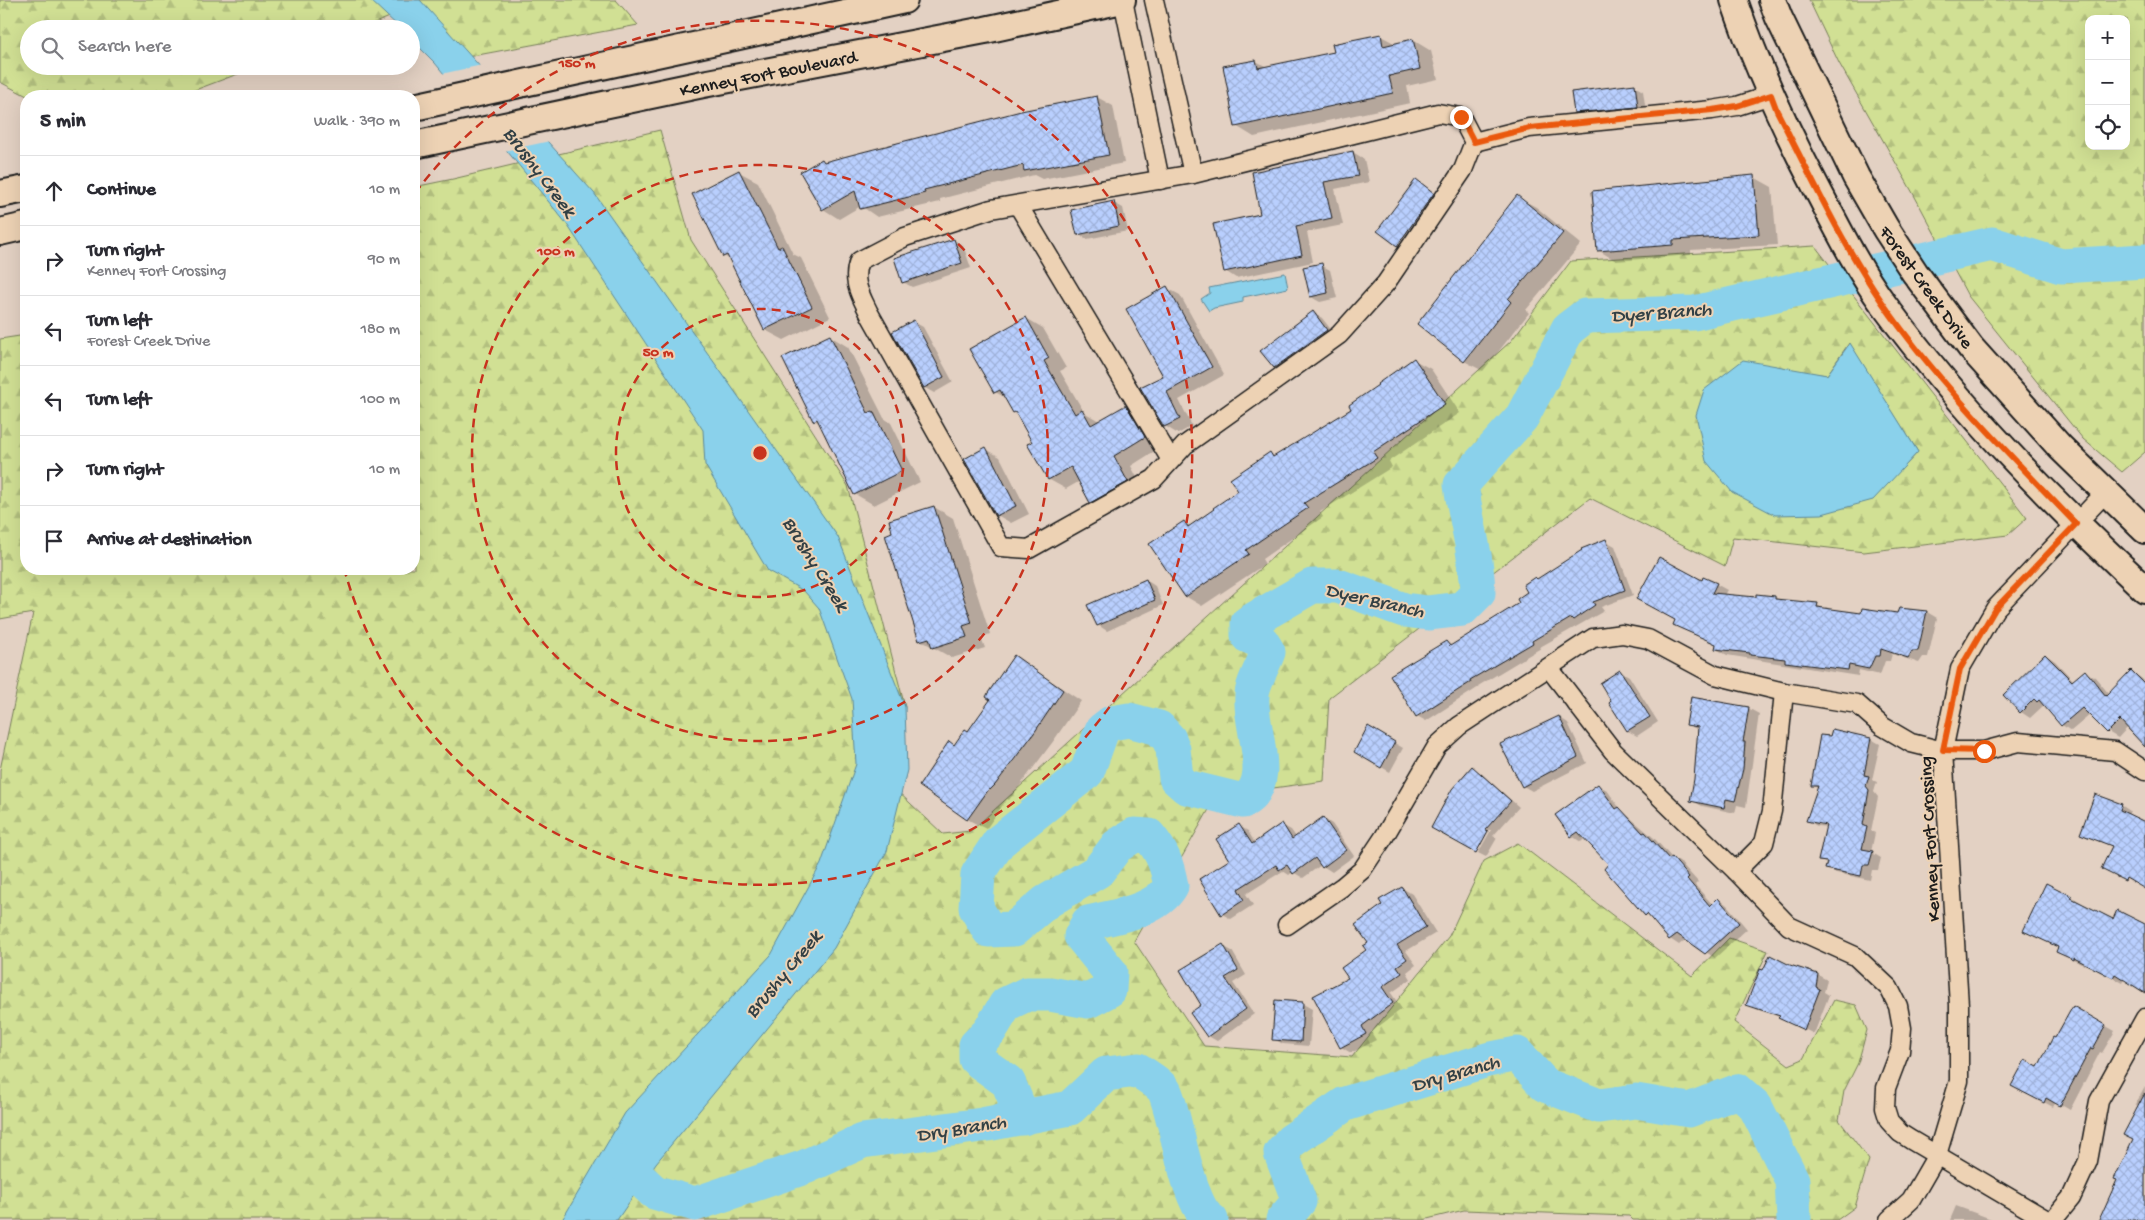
<!DOCTYPE html>
<meta charset="utf-8">
<style>
body{margin:0;font-family:"Gochi Hand",sans-serif;background:#f2f2f3;color:#2b2b33}
.controls{position:absolute;right:15px;top:15px;display:grid;overflow:hidden;border-radius:10px;box-shadow:0 5px 20px #0002}
.controls button{width:45px;height:45px;display:grid;place-items:center;padding:0;border:0;border-bottom:1px solid #e1e1e2;background:#fff;color:#2b2b33;font:25px sans-serif}
.stop{position:absolute;width:15px;height:15px;margin:-11px;border:4px solid #ea580c;border-radius:50%;background:#fff}
.stop.end{background:#ea580c;border-color:#fff;box-shadow:0 1px 5px #0008}
.list{margin:0;padding:0;list-style:none}
h2{display:flex;justify-content:space-between;align-items:center;height:65px;margin:0;padding:0 20px;font-size:21px}
h2 small{font-size:16px;font-weight:400;color:#7c7c81}
.list li{display:grid;grid-template-columns:32px 1fr auto;gap:15px;align-items:center;box-sizing:border-box;height:70px;padding:0 20px;border-top:1px solid #e1e1e2}
.list b{display:block;font-size:19px;white-space:nowrap}
.list p{margin:0;font-size:16px;white-space:nowrap;color:#7c7c81}
.list em{font-size:16px;font-style:normal;color:#7c7c81}
.icon{flex:none;width:28px;height:28px;fill:none;stroke:currentColor;stroke-width:2;stroke-linecap:round;stroke-linejoin:round}
.map{position:relative;flex:none;width:2145px;height:1220px;overflow:hidden}
.search{position:absolute;background:#fff;box-shadow:0 5px 20px #0002;left:20px;top:20px;width:400px;height:55px;display:flex;align-items:center;gap:12px;box-sizing:border-box;padding:0 18px;border-radius:28px;color:#7c7c81;font-size:19px}
.panel{position:absolute;background:#fff;box-shadow:0 5px 20px #0002;left:20px;top:90px;width:400px;height:485px;border-radius:20px}
.map>svg:first-child{display:block}
</style>
<div class="map">
<svg width="2145" height="1220" viewBox="0 0 2145 1220">
<defs>
<pattern id="forest-firs" width="22" height="20" patternUnits="userSpaceOnUse" patternTransform="scale(1.25)"><rect width="22" height="20" fill="#d1e094"/><path d="M5 1l3.5 6h-7zM16 11l3.5 6h-7z" fill="#b3c07f"/></pattern>
<pattern id="building-cross-hatch" width="8" height="8" patternUnits="userSpaceOnUse" patternTransform="scale(1.25)"><rect width="8" height="8" fill="#b9cffe"/><path d="M0 0l8 8M0 8l8-8" fill="none" stroke="#9eb1d9"/></pattern>
</defs>
<rect width="100%" height="100%" fill="#e3d1c3"/>
<filter id="ink" filterUnits="userSpaceOnUse"><feTurbulence type="fractalNoise" baseFrequency=".02" numOctaves="2"/><feDisplacementMap in="SourceGraphic" scale="10" xChannelSelector="R" yChannelSelector="G"/><feConvolveMatrix kernelMatrix="1 2 1 2 8 2 1 2 1" color-interpolation-filters="sRGB"/></filter>
<g filter="url(#ink)">
<g fill="url(#forest-firs)" stroke="#767e58" fill-rule="evenodd">
<polygon points="0,0 616,0 638,25 435,63 411,39 411,29 401,29 390,17 359,29 29,29 29,66 259,66 179,96 27,96 0,82"/>
<path d="M1809,0H2145V452L2122,472L2083,439L1968,296L1914,195L1839,63ZM2089,19H2126V146H2089Z"/>
<path d="M660,130L691,240L848,486L905,707L894,788L943,834L971,831L1511,341L1571,261L1815,246L2027,518L2008,535L1864,552L1733,537L1725,566L1590,498L1329,698L1324,781L1259,790L1211,806L1134,941L1204,1046L1352,1057L1449,936L1484,861L1518,843L1692,976L1729,938L1768,951L1734,1022L1789,1065L1803,1059L1834,1000L1856,1005L1867,1030L1858,1063L1844,1091L1839,1120L1869,1160L1855,1207L1837,1220H1633L1629,1216L1464,1210L1423,1220H0V770L33,613L0,619V339L26,335V569H414V187L453,179ZM1849,343L1918,452L1903,468L1804,372L1827,375Z"/>
</g>
<g fill="#8ad1eb" stroke="#5e8998">
<polygon points="370,0 420,0 594,193 838,537 905,707 907,770 887,851 834,948 656,1163 617,1220 562,1220 625,1113 771,955 821,864 856,764 852,699 819,608 804,591 768,571 705,465 703,430 566,223 435,63 411,39 411,29 401,29"/>
<polygon points="1285,273 1288,288 1243,297 1243,302 1214,308 1209,311 1201,299 1210,293 1209,288"/>
<polygon points="1850,343 1918,452 1873,500 1822,514 1775,515 1732,492 1706,461 1696,415 1704,390 1743,360 1827,375"/>
</g>
<polygon fill="#e3d1c3" points="482,65 550,141 504,151 441,74"/>
<g fill="#0003">
<polygon points="1381,36 1396,44 1413,40 1431,51 1438,79 1407,86 1410,103 1254,137 1236,126 1256,61 1267,67 1336,53"/>
<polygon points="1634,86 1643,91 1646,111 1584,117 1575,112"/>
<polygon points="1097,97 1113,106 1124,163 1042,179 1034,175 940,199 940,202 877,217 861,206 839,219 823,209 822,161 826,163"/>
<polygon points="1353,152 1364,159 1369,182 1335,189 1343,225 1307,232 1313,262 1236,278 1225,271 1262,215"/>
<polygon points="739,172 758,182 793,254 801,258 830,317 784,340 765,330 731,260 724,256"/>
<polygon points="1754,177 1772,187 1777,245 1691,250 1691,255 1616,261 1598,250"/>
<polygon points="1416,181 1442,199 1406,250 1398,245"/>
<polygon points="1517,197 1536,207 1581,244 1526,310 1529,313 1483,371 1464,361"/>
<polygon points="1114,203 1123,208 1128,231 1087,239 1078,234"/>
<polygon points="954,240 963,245 971,268 912,287 903,282"/>
<polygon points="1321,265 1330,270 1337,298 1320,302 1311,297"/>
<polygon points="1167,288 1180,295 1224,375 1179,400 1192,426 1178,434 1165,426"/>
<polygon points="1313,312 1322,318 1336,336 1284,373 1275,368 1262,351"/>
<polygon points="1026,318 1043,328 1066,368 1060,371 1084,412 1099,421 1126,406 1143,416 1161,447 1131,466 1144,491 1108,512 1091,502 1080,481 1066,489 1048,479 1033,442 1018,415 1014,412 1006,398 995,392"/>
<polygon points="914,322 923,327 953,382 934,393 925,388"/>
<polygon points="830,336 848,347 884,418 891,423 920,482 874,505 855,494 821,424 814,420"/>
<polygon points="1414,360 1431,369 1460,413 1389,461 1392,467 1320,512 1323,517 1262,559 1265,564 1202,606 1185,596 1184,523 1191,526 1239,492 1270,453 1276,457 1353,409"/>
<polygon points="986,449 1000,457 1029,514 1011,523 997,515"/>
<polygon points="934,507 953,518 990,634 981,637 985,648 952,658 920,640"/>
<polygon points="1606,541 1615,546 1633,595 1601,607 1604,611 1540,647 1541,648 1478,686 1479,687 1426,721 1417,716 1446,642 1453,646 1521,603 1538,580"/>
<polygon points="1146,580 1155,586 1163,605 1107,631 1098,625"/>
<polygon points="1702,582 1716,584 1727,590 1724,595 1757,598 1775,597 1782,601 1817,605 1826,610 1862,614 1898,614 1927,612 1937,618 1928,657 1923,657 1919,663 1892,654 1890,661 1885,661 1880,675 1859,670 1858,676 1727,655 1716,649 1717,645 1685,630"/>
<polygon points="2046,655 2055,661 2074,681 2085,672 2095,677 2109,694 2131,672 2141,678 2145,682 2145,744 2128,727 2118,738 2108,732 2091,714 2071,731 2062,725 2044,705 2030,718 2021,712"/>
<polygon points="1015,657 1081,701 1052,743 1009,800 1007,799 986,829 967,819 955,746 969,732 992,700"/>
<polygon points="1620,671 1629,676 1658,722 1637,736 1628,731 1611,703 1613,702"/>
<polygon points="1748,708 1759,714 1746,807 1737,805 1735,813 1702,806 1691,800 1695,780 1699,731 1688,724"/>
<polygon points="1559,717 1568,723 1587,763 1532,791 1523,786"/>
<polygon points="1369,728 1403,748 1390,772 1355,752"/>
<polygon points="1871,739 1880,744 1872,780 1877,782 1874,792 1878,797 1871,831 1875,833 1871,852 1881,858 1878,870 1872,870 1870,880 1836,873 1827,868 1828,865 1820,860 1827,827 1817,826 1808,821 1819,789 1812,785"/>
<polygon points="1472,768 1481,773 1519,807 1493,836 1497,838 1486,857 1478,853 1491,830 1488,830 1476,852"/>
<polygon points="1598,785 1607,790 1621,810 1654,838 1672,858 1681,863 1698,882 1695,885 1713,905 1719,899 1727,905 1747,929 1715,958 1686,939 1679,945 1670,939 1653,919 1646,915 1610,865 1585,838 1581,842 1572,836"/>
<polygon points="2121,805 2130,811 2128,815 2145,824 2145,887 2113,847 2081,833"/>
<polygon points="1323,818 1332,824 1354,856 1332,872 1321,865 1303,878 1293,872 1289,875 1283,871 1246,894 1253,905 1231,919 1222,914 1239,826 1248,831 1255,843 1282,825 1291,830 1296,837"/>
<polygon points="1402,888 1412,894 1436,933 1406,951 1416,965 1407,972 1411,979 1391,993 1402,1009 1371,1032 1376,1040 1351,1053 1341,1047 1350,978 1368,950 1384,905"/>
<polygon points="2072,897 2082,903 2081,905 2113,920 2145,926 2145,991 2125,979 2123,983 2085,963 2084,965 2068,957 2059,948 2035,936"/>
<polygon points="1223,946 1232,951 1246,975 1233,983 1254,1014 1217,1041 1208,1036 1203,1005"/>
<polygon points="1790,966 1818,975 1827,980 1824,992 1829,995 1814,1034 1780,1017 1756,1009 1747,1004"/>
<polygon points="1276,1002 1303,1004 1312,1009 1309,1046 1283,1044 1274,1039"/>
<polygon points="2074,1008 2115,1031 2102,1053 2100,1052 2070,1110 2056,1102 2053,1107 2022,1090 2039,1068"/>
<polygon points="2145,1087 2145,1220 2101,1220 2134,1140 2139,1107 2135,1105"/>
<polygon points="1956,1206 1994,1220 1950,1220"/>
</g>
<g fill="none" stroke-linecap="round" stroke-linejoin="round">
<g stroke="#8ad1eb" stroke-width="35">
<path d="M1023,1118L1008,1082L976,1059V1045L989,1032L1006,1004L1027,994H1050L1088,1001L1109,990L1110,972L1081,936L1088,923C1115,916 1156,912 1171,886C1167,865 1163,853 1149,836L1134,835L1117,846L1098,871L1046,902L1014,929L989,930L976,908L978,874L999,842L1087,772L1102,730L1111,723L1129,720L1159,728L1169,739L1173,749L1176,778L1186,787L1243,801C1277,783 1249,727 1252,696C1252,684 1264,664 1268,652L1262,642L1248,636V623L1312,586H1338L1404,610L1428,613L1462,609L1478,593C1477,556 1466,521 1461,485L1522,417L1568,329L1585,316L1694,313L1992,244L2061,266L2145,261"/>
<path d="M622,1162L654,1192L695,1204L805,1167L862,1141L982,1125L1070,1108L1106,1074L1138,1070C1146,1076 1161,1084 1165,1092C1177,1119 1187,1206 1211,1220"/>
<polyline points="1283,1220 1299,1201 1281,1153 1291,1141 1345,1104 1487,1060 1517,1054 1545,1085 1599,1106 1636,1101 1689,1110 1738,1091 1755,1106 1792,1180 1794,1220"/>
</g>
</g>
<g fill="url(#building-cross-hatch)" stroke="#1c1c1c">
<polygon points="1381,34 1383,46 1413,39 1420,69 1389,76 1393,93 1235,127 1223,66 1256,60 1258,68 1334,52 1332,44"/>
<polygon points="1635,84 1638,107 1574,113 1571,92"/>
<polygon points="1097,96 1109,155 1024,171 1023,165 924,190 925,193 860,209 855,191 822,210 800,172 822,159 824,162 1021,111"/>
<polygon points="1353,151 1358,176 1324,182 1332,218 1296,226 1302,255 1224,272 1213,224 1260,214 1252,172"/>
<polygon points="739,170 778,248 782,246 812,307 764,330 727,255 723,257 692,194"/>
<polygon points="1754,175 1759,235 1673,240 1673,245 1597,251 1592,191"/>
<polygon points="1416,179 1434,193 1397,246 1377,231"/>
<polygon points="1517,195 1563,233 1508,299 1511,302 1464,362 1417,324"/>
<polygon points="1114,201 1119,226 1077,235 1071,210"/>
<polygon points="954,239 962,263 902,283 894,258"/>
<polygon points="1322,263 1328,293 1310,297 1303,267"/>
<polygon points="1167,286 1212,367 1167,392 1180,419 1164,427 1140,387 1163,376 1126,309"/>
<polygon points="1313,311 1327,330 1274,368 1260,351"/>
<polygon points="1026,317 1049,358 1044,361 1075,414 1082,409 1091,425 1126,405 1145,437 1114,456 1128,482 1090,503 1071,467 1048,480 1027,444 1032,442 1015,412 1013,413 1000,390 994,393 969,349"/>
<polygon points="914,320 944,377 924,388 892,332"/>
<polygon points="830,335 868,413 873,411 902,471 854,495 817,419 813,421 782,358"/>
<polygon points="1414,358 1445,404 1373,452 1377,458 1304,503 1308,508 1246,550 1249,554 1185,597 1149,544 1184,521 1188,527 1214,509 1213,508 1238,491 1230,479 1270,452 1273,457 1351,409 1349,405 1378,385 1377,384"/>
<polygon points="986,447 1016,506 996,516 964,459"/>
<polygon points="934,506 972,623 963,626 967,637 932,648 929,638 919,641 885,535 892,532 889,520"/>
<polygon points="1606,539 1625,590 1593,602 1595,605 1573,620 1571,618 1532,641 1533,643 1470,680 1471,682 1416,717 1390,675 1446,641 1450,646 1519,603 1517,599 1527,592 1523,585 1535,577 1537,579 1582,550 1581,549"/>
<polygon points="1659,557 1702,580 1703,577 1717,583 1712,593 1756,597 1756,594 1775,596 1775,599 1818,603 1817,607 1861,613 1862,608 1897,613 1899,608 1927,611 1918,651 1912,651 1908,658 1881,649 1880,656 1875,656 1869,669 1849,665 1848,670 1785,662 1785,659 1750,655 1750,653 1715,649 1716,644 1673,625 1675,620 1636,599"/>
<polygon points="1146,579 1155,600 1097,626 1087,605"/>
<polygon points="2045,654 2072,681 2085,670 2106,696 2131,670 2145,684 2145,747 2120,720 2107,733 2082,708 2061,726 2039,700 2037,702 2034,699 2020,713 2003,695"/>
<polygon points="1014,655 1063,690 1034,733 995,785 990,790 989,789 967,820 919,786 949,741 954,745 965,729 968,731 990,700 986,697 988,693"/>
<polygon points="1620,670 1650,717 1627,731 1609,703 1611,701 1600,683"/>
<polygon points="1691,697 1749,707 1743,742 1745,742 1743,769 1735,801 1726,799 1724,808 1690,801 1694,779 1698,727 1686,725"/>
<polygon points="1559,716 1578,757 1522,787 1500,744"/>
<polygon points="1368,726 1395,742 1381,768 1354,752"/>
<polygon points="1832,729 1871,738 1864,775 1869,776 1866,786 1869,790 1863,825 1867,827 1862,849 1873,851 1869,865 1863,865 1861,876 1825,869 1827,862 1818,861 1826,825 1806,821 1818,786 1811,786 1820,735 1830,736"/>
<polygon points="1472,766 1511,801 1485,830 1488,831 1476,853 1431,828 1452,789"/>
<polygon points="1598,784 1616,809 1619,807 1643,833 1645,832 1669,859 1672,857 1689,877 1687,879 1710,906 1718,898 1739,923 1705,954 1677,934 1669,940 1647,914 1645,916 1604,869 1608,864 1578,832 1571,837 1555,815"/>
<polygon points="2095,794 2122,804 2120,810 2145,822 2145,889 2126,878 2125,881 2101,869 2112,846 2080,834"/>
<polygon points="1323,817 1346,850 1322,868 1315,858 1293,874 1287,865 1279,870 1276,865 1238,889 1244,900 1221,915 1199,879 1229,860 1216,839 1239,824 1252,844 1282,823 1292,839"/>
<polygon points="2046,883 2072,896 2071,898 2113,919 2117,910 2145,924 2145,993 2115,974 2113,978 2074,958 2074,960 2056,952 2058,947 2023,931"/>
<polygon points="1402,887 1426,927 1397,945 1407,959 1397,966 1402,973 1382,987 1393,1003 1362,1026 1366,1034 1340,1048 1313,996 1348,978 1341,968 1366,950 1363,946 1368,943 1355,925 1382,905 1379,900"/>
<polygon points="1223,944 1238,970 1225,978 1246,1009 1207,1037 1190,1013 1201,1005 1180,970"/>
<polygon points="1770,955 1790,965 1818,974 1816,987 1820,989 1804,1030 1778,1018 1780,1016 1746,1005 1760,969 1763,970"/>
<polygon points="1275,1000 1303,1002 1301,1042 1272,1040"/>
<polygon points="2073,1006 2106,1025 2093,1049 2091,1048 2060,1106 2046,1098 2044,1103 2011,1086 2025,1060 2038,1067 2053,1037 2055,1038"/>
<polygon points="2145,1093 2145,1220 2099,1220 2117,1180 2114,1179 2133,1140 2123,1135"/>
</g>
<g fill="none" stroke-linecap="round" stroke-linejoin="round">
<defs>
<g id="street">
<polyline points="1123,0 1160,180"/>
<polyline points="1154,0 1193,174"/>
<path d="M1438,113L1461,117L1474,142L1463,170L1386,283L1339,335L1185,445L1154,479L1029,549L1001,547L869,313C861,296 851,281 859,261L905,237L991,209L1193,174Z"/>
<polyline points="1474,142 1529,128 1712,110 1737,106 1771,95"/>
<polyline points="1018,205 1171,460"/>
<polyline points="1549,668 1613,751 1736,871 1789,926 1855,956 1889,988 1898,1006 1902,1028 1900,1051 1886,1088 1885,1108 1889,1121 1900,1133 1911,1140 2047,1220"/>
<polyline points="1736,871 1764,843 1772,811 1784,692"/>
<polyline points="1287,925 1342,887 1362,870 1384,837 1437,746 1459,726 1593,638 1622,634 1648,639 1715,675 1784,692 1857,704 1882,726 1911,743 1943,751 1984,751 2018,742 2115,751 2145,771"/>
<polyline points="1889,1220 1911,1200 1937,1155 1959,1081 1959,1005 1943,751 1960,669 1995,609 2106,492"/>
<polyline points="2053,1220 2071,1198 2088,1161 2099,1101 2145,1018"/>
</g>
<g id="secondary">
<path d="M1734,0C1756,65 1784,126 1816,187C1837,227 1857,268 1884,305C1960,408 2051,501 2145,589"/>
<polyline points="1772,0 1779,18 1856,177 1886,229 1915,273 1971,348 2060,447 2145,530"/>
<polyline points="414,107 904,0"/>
<polyline points="414,145 703,84 985,30 1122,0"/>
<polyline points="0,194 26,189"/>
<polyline points="0,232 26,226"/>
</g>
</defs>
<use href="#street" stroke="#1c1c1c" stroke-width="21"/>
<use href="#secondary" stroke="#1c1c1c" stroke-width="30"/>
<use href="#street" stroke="#edd2b4" stroke-width="18"/>
<use href="#secondary" stroke="#edd2b4" stroke-width="26"/>
</g>
</g>
<g fill="none" stroke-linecap="round" stroke-linejoin="round" filter="url(#ink)">
<path stroke="#ea580c" stroke-width="6" d="M1461,117L1474,142L1530,128L1712,110L1737,106L1771,95L1777,111C1810,175 1841,242 1882,302C1936,381 2010,455 2076,524L1995,609L1960,669L1943,750L1984,751"/>
</g>
<g fill="none" stroke="#c8321e" stroke-width="2.5" stroke-dasharray="9 6">
<circle cx="760" cy="453" r="144"/>
<circle cx="760" cy="453" r="288"/>
<path d="M415 193A432 432 0 1 1 345 572"/>
</g>
<g text-anchor="middle" stroke-width="4" stroke-linejoin="round" paint-order="stroke">
<g font-size="19" fill="#1c1c1c" stroke="#edd2b4">
<text transform="translate(768 72) rotate(-11)" y="7">Kenney Fort Boulevard</text>
<text transform="translate(1928 286) rotate(54)" y="7">Forest Creek Drive</text>
<text transform="translate(1928 839) rotate(-93)" y="7">Kenney Fort Crossing</text>
</g>
<g font-size="20" font-style="italic" fill="#324045" stroke="#edd2b4">
<text transform="translate(541 171) rotate(53)" y="7">Brushy Creek</text>
<text transform="translate(1661 311) rotate(-4)" y="7">Dyer Branch</text>
<text transform="translate(817 563) rotate(58)" y="7">Brushy Creek</text>
<text transform="translate(1375 599) rotate(13)" y="7">Dyer Branch</text>
<text transform="translate(782 973) rotate(-50)" y="7">Brushy Creek</text>
<text transform="translate(1455 1072) rotate(-16)" y="7">Dry Branch</text>
<text transform="translate(961 1127) rotate(-9)" y="7">Dry Branch</text>
</g>
</g>
<circle cx="760" cy="453" r="8" fill="#c8321e" stroke="#edd2b4" stroke-width="2.5"/>
<g font-size="15" text-anchor="middle" font-weight="bold" fill="#c8321e" stroke="#edd2b4" stroke-width="4" stroke-linejoin="round" paint-order="stroke">
<text x="577" y="67">150 m</text>
<text x="556" y="255">100 m</text>
<text x="658" y="356">50 m</text>
</g>
</svg>
<div class="controls">
<button>+</button>
<button>−</button>
<button><svg class="icon" aria-label="locate" viewBox="0 0 24 24"><circle cx="12" cy="12" r="6"/><path d="M12 2v4M12 18v4M2 12h4M18 12h4"/></svg></button>
</div>
<div class="stop" style="left:1984px;top:751px"></div>
<div class="stop end" style="left:1461px;top:117px"></div>
<div class="search"><svg class="icon" aria-label="search" viewBox="0 0 24 24"><circle cx="10" cy="10" r="6"/><path d="M15 15l6 6"/></svg>Search here</div>
<section class="panel">
<h2>5 min<small>Walk · 390 m</small></h2>
<ul class="list">
<li><svg class="icon" aria-label="ahead" viewBox="0 0 24 24"><path d="M12 20V5M6 11l6-6 6 6"/></svg><div><b>Continue</b></div><em>10 m</em></li>
<li><svg class="icon" aria-label="right" viewBox="0 0 24 24"><path d="M7 20v-9h11M14 6l5 5-5 5"/></svg><div><b>Turn right</b><p>Kenney Fort Crossing</p></div><em>90 m</em></li>
<li><svg class="icon" aria-label="left" viewBox="0 0 24 24"><path d="M17 20v-9H6M10 6l-5 5 5 5"/></svg><div><b>Turn left</b><p>Forest Creek Drive</p></div><em>180 m</em></li>
<li><svg class="icon" aria-label="left" viewBox="0 0 24 24"><path d="M17 20v-9H6M10 6l-5 5 5 5"/></svg><div><b>Turn left</b></div><em>100 m</em></li>
<li><svg class="icon" aria-label="right" viewBox="0 0 24 24"><path d="M7 20v-9h11M14 6l5 5-5 5"/></svg><div><b>Turn right</b></div><em>10 m</em></li>
<li><svg class="icon" aria-label="arrive" viewBox="0 0 24 24"><path d="M6 21V4h12l-3 4 3 4H6"/></svg><div><b>Arrive at destination</b></div></li>
</ul>
</section>
</div>
